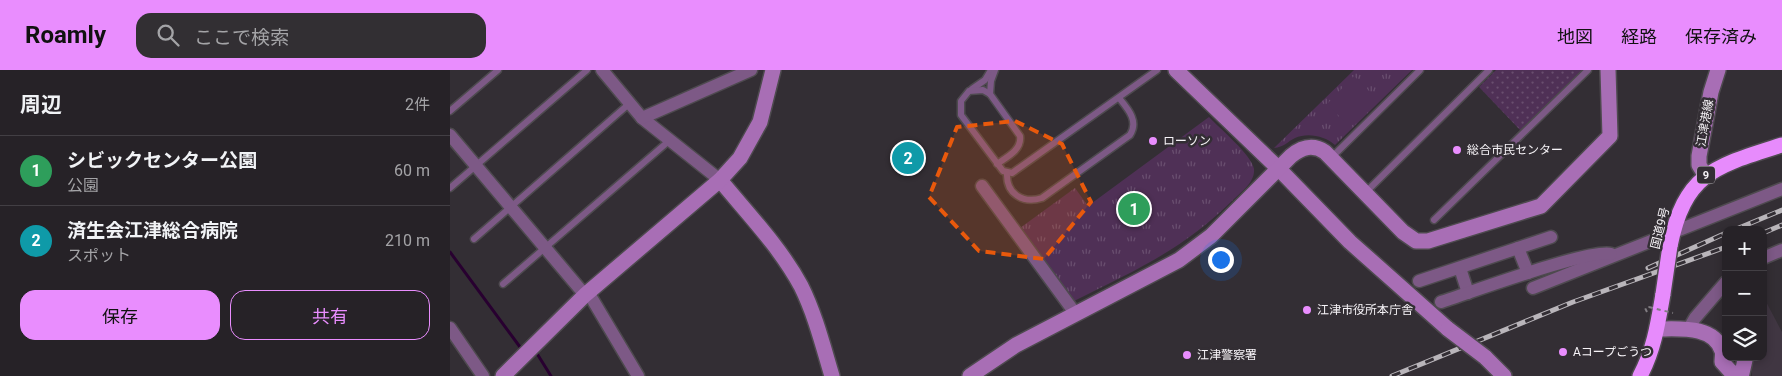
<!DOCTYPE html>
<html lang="ja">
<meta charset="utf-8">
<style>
body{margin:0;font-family:Roboto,"Noto Sans JP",sans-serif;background:#322f33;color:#f1f3f6}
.controls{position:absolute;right:15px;bottom:15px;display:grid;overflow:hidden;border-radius:10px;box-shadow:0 2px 8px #0003}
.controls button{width:45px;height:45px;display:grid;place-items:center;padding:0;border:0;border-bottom:1px solid #423f44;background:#262227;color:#f1f3f6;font:25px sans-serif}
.you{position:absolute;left:770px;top:189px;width:18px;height:18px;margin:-12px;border:4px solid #fff;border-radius:50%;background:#1a73e8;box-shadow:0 0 0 8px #1a73e833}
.badge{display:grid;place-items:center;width:32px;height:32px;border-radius:50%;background:#e98dfe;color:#fff;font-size:16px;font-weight:700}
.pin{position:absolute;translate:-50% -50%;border:2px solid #fff;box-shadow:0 1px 5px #0006}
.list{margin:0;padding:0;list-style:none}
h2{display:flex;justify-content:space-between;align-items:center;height:65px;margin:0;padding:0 20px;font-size:21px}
h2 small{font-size:16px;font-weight:400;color:#a4a4a7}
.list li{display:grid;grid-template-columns:32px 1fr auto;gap:15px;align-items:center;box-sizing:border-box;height:70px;padding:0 20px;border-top:1px solid #423f44}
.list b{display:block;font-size:19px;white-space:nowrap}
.list p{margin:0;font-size:16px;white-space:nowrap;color:#a4a4a7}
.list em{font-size:16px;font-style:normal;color:#a4a4a7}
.actions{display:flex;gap:10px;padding:15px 20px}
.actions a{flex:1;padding:11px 0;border:1px solid #e98dfe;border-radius:15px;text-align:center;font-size:18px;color:#e98dfe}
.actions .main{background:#e98dfe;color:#111}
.icon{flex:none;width:28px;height:28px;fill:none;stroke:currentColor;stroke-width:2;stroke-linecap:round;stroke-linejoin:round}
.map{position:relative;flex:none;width:1332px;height:306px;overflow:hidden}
header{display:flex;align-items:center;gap:30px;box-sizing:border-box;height:70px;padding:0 25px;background:#e98dfe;color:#111}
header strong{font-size:24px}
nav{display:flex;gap:28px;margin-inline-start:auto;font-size:18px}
.search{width:350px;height:45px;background:#322f33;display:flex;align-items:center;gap:12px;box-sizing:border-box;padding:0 18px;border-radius:15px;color:#a4a4a7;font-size:19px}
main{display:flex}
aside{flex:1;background:#262227}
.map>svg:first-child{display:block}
</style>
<header>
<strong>Roamly</strong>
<div class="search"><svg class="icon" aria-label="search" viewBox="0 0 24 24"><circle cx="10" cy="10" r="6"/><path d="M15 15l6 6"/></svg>ここで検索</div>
<nav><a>地図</a><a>経路</a><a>保存済み</a></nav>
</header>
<main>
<aside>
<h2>周辺<small>2件</small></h2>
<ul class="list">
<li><span class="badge" style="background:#2e9e5b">1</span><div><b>シビックセンター公園</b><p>公園</p></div><em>60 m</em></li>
<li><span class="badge" style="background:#0f9aa8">2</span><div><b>済生会江津総合病院</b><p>スポット</p></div><em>210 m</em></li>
</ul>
<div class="actions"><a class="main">保存</a><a>共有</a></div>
</aside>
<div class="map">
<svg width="1332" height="306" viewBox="0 0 1332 306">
<defs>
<pattern id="grass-dots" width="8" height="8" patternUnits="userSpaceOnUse" patternTransform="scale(1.25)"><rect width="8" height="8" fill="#4f3056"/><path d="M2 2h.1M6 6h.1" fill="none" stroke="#694e6f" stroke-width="1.8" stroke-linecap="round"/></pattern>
<pattern id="park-tufts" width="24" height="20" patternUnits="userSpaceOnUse" patternTransform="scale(1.25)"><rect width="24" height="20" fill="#4f3056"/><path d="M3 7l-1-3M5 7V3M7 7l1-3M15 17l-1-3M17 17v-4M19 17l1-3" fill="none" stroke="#694e6f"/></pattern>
</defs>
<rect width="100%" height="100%" fill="#332e34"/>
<polygon fill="#403642" points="1313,226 1332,262 1332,306 1302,306 1302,290 1299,287 1313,287"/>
<polygon fill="url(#grass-dots)" points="1046,0 1135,0 1071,61 1029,17"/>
<g fill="url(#park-tufts)">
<path d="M904,0H962L885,75C876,66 857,62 845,68C837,72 834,77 824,78Z"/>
<path d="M759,47C769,58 802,85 804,99C805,112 792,121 784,129C734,179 686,200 624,231L570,158L625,118L638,136Z"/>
</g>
<polygon fill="#4f3056" points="904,6 922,24 894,51 877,34"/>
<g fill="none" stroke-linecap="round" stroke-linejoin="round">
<g stroke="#280030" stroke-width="3">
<polyline points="0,182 70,277"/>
<polyline points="86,282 101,306"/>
</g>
<defs>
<g id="lane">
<polyline points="522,19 535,10 541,0"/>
<polyline points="540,24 541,11 545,0"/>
<polyline points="0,41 48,0"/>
<polyline points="881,88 970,0"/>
<path d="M547,94C557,87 572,80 570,66L540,24L533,20L519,21L511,31V45L553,101L562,103L707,0"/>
<path d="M557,103C556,124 573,134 592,128L680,65C689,51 678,39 669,28"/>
<polyline points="0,118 137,0"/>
<polyline points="915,123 1039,0"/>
<polyline points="984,150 1138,0"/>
<polyline points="24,169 180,33"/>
<polyline points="53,214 220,70"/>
</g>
<g id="street">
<polyline points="152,0 192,48 270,110"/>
<polyline points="192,48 301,0"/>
<polyline points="0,65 135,225"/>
<polyline points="532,116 625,243"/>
<polyline points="1068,178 1078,203"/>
<polyline points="1313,188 1332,180"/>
<polyline points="1010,198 1018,223"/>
<polyline points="969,211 1101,167"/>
<polyline points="1083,218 1332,119"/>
<polyline points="138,222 188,306"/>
<path d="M991,232C1019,223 1141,178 1161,184"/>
<polyline points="0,258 33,306"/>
<polyline points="1238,260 1245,248 1276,212"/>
</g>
<g id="secondary">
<polyline points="726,0 829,99 900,172 998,259"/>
<polyline points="1255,105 1249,95 1249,86 1261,22 1268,0"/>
<path d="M270,110C298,144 330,177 351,216C365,244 373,276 382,306"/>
<path d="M1207,259C1229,259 1264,255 1272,281C1273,284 1272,288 1272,292L1282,303H1292L1295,290L1293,287"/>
<polyline points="1035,287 1054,306"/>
<polyline points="53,306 135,225 270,110 290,88 310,52 323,0"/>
<path d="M520,306L566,275L729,190L761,166L841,86C852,77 863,74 875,82L953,162L966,171H978L1091,136L1160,66L1158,0"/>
</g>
<g id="highway">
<path d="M1220,176C1235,102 1266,96 1332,75"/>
<path d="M1190,306C1204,280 1208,253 1213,224"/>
</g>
</defs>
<use href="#lane" stroke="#4e4a4f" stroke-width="9"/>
<use href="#street" stroke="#4e4a4f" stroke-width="15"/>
<use href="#secondary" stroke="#4e4a4f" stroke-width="18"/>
<use href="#highway" stroke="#4e4a4f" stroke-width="18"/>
<polyline stroke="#817d82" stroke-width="2" stroke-dasharray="4 4" stroke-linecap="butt" points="1197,242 1195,238 1199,237"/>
<use href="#lane" stroke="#7d5986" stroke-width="6"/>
<use href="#street" stroke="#7d5986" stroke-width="12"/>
<use href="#secondary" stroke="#a86eb5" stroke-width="15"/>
<use href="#highway" stroke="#e78bfc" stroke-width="15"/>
<defs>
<g id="rail">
<polyline points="1284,160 1332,140"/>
<polyline points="1313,163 1332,155"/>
<polyline points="1198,198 1276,163"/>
<polyline points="942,306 1123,232 1276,177"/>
</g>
</defs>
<use href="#rail" stroke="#b9b5ba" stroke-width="5"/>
<use href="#rail" stroke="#332e34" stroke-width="3" stroke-dasharray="9" stroke-linecap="butt"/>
<defs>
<polyline id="secondary-bridge" points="998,259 1035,287"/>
<polyline id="highway-bridge" points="1213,224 1220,176"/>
</defs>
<use href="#secondary-bridge" stroke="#4e4a4f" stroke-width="18" stroke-linecap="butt"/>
<use href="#highway-bridge" stroke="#4e4a4f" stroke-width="18" stroke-linecap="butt"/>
<polyline stroke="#817d82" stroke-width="2" stroke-dasharray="4 4" stroke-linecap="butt" points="1199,237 1223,243"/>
<use href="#secondary-bridge" stroke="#a86eb5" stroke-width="15"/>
<use href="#highway-bridge" stroke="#e78bfc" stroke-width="15"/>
</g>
<path fill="#e8590c" fill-opacity="0.2" stroke="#e8590c" stroke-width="4" stroke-dasharray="10 6" stroke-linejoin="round" d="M565,51L612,74L641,132L594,189L529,181L479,127L507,57Z"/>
<g fill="#e98dfe" stroke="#332e34" stroke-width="2">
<circle cx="703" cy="71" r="5"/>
<circle cx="1007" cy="80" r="5"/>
<circle cx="857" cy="240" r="5"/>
<circle cx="1113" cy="282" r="5"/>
<circle cx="737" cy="285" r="5"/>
</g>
<g text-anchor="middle" stroke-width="5" stroke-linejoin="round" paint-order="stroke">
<rect fill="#332e34" stroke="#bcb8bc" stroke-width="1" x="1247" y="96.5" width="18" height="17" rx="4"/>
<g font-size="11" font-weight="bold" fill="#f6f3f7">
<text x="1256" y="109">9</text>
</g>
<g font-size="12" fill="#f6f3f7" stroke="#332e34">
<text transform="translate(1255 53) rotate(-80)" y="4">江津港線</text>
<text transform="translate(1210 158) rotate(-76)" y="4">国道9号</text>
</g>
<g font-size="12" fill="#f6f3f7" stroke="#332e34" text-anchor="start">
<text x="713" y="75">ローソン</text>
<text x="1017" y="84">総合市民センター</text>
<text x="867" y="244">江津市役所本庁舎</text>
<text x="1123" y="286">Aコープごうつ</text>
<text x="747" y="289">江津警察署</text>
</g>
</g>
</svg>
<div class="controls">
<button>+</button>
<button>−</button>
<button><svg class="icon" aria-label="layers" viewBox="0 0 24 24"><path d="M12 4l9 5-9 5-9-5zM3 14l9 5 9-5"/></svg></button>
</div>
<div class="you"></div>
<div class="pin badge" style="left:684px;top:139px;background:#2e9e5b">1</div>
<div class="pin badge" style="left:458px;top:88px;background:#0f9aa8">2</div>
</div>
</main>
